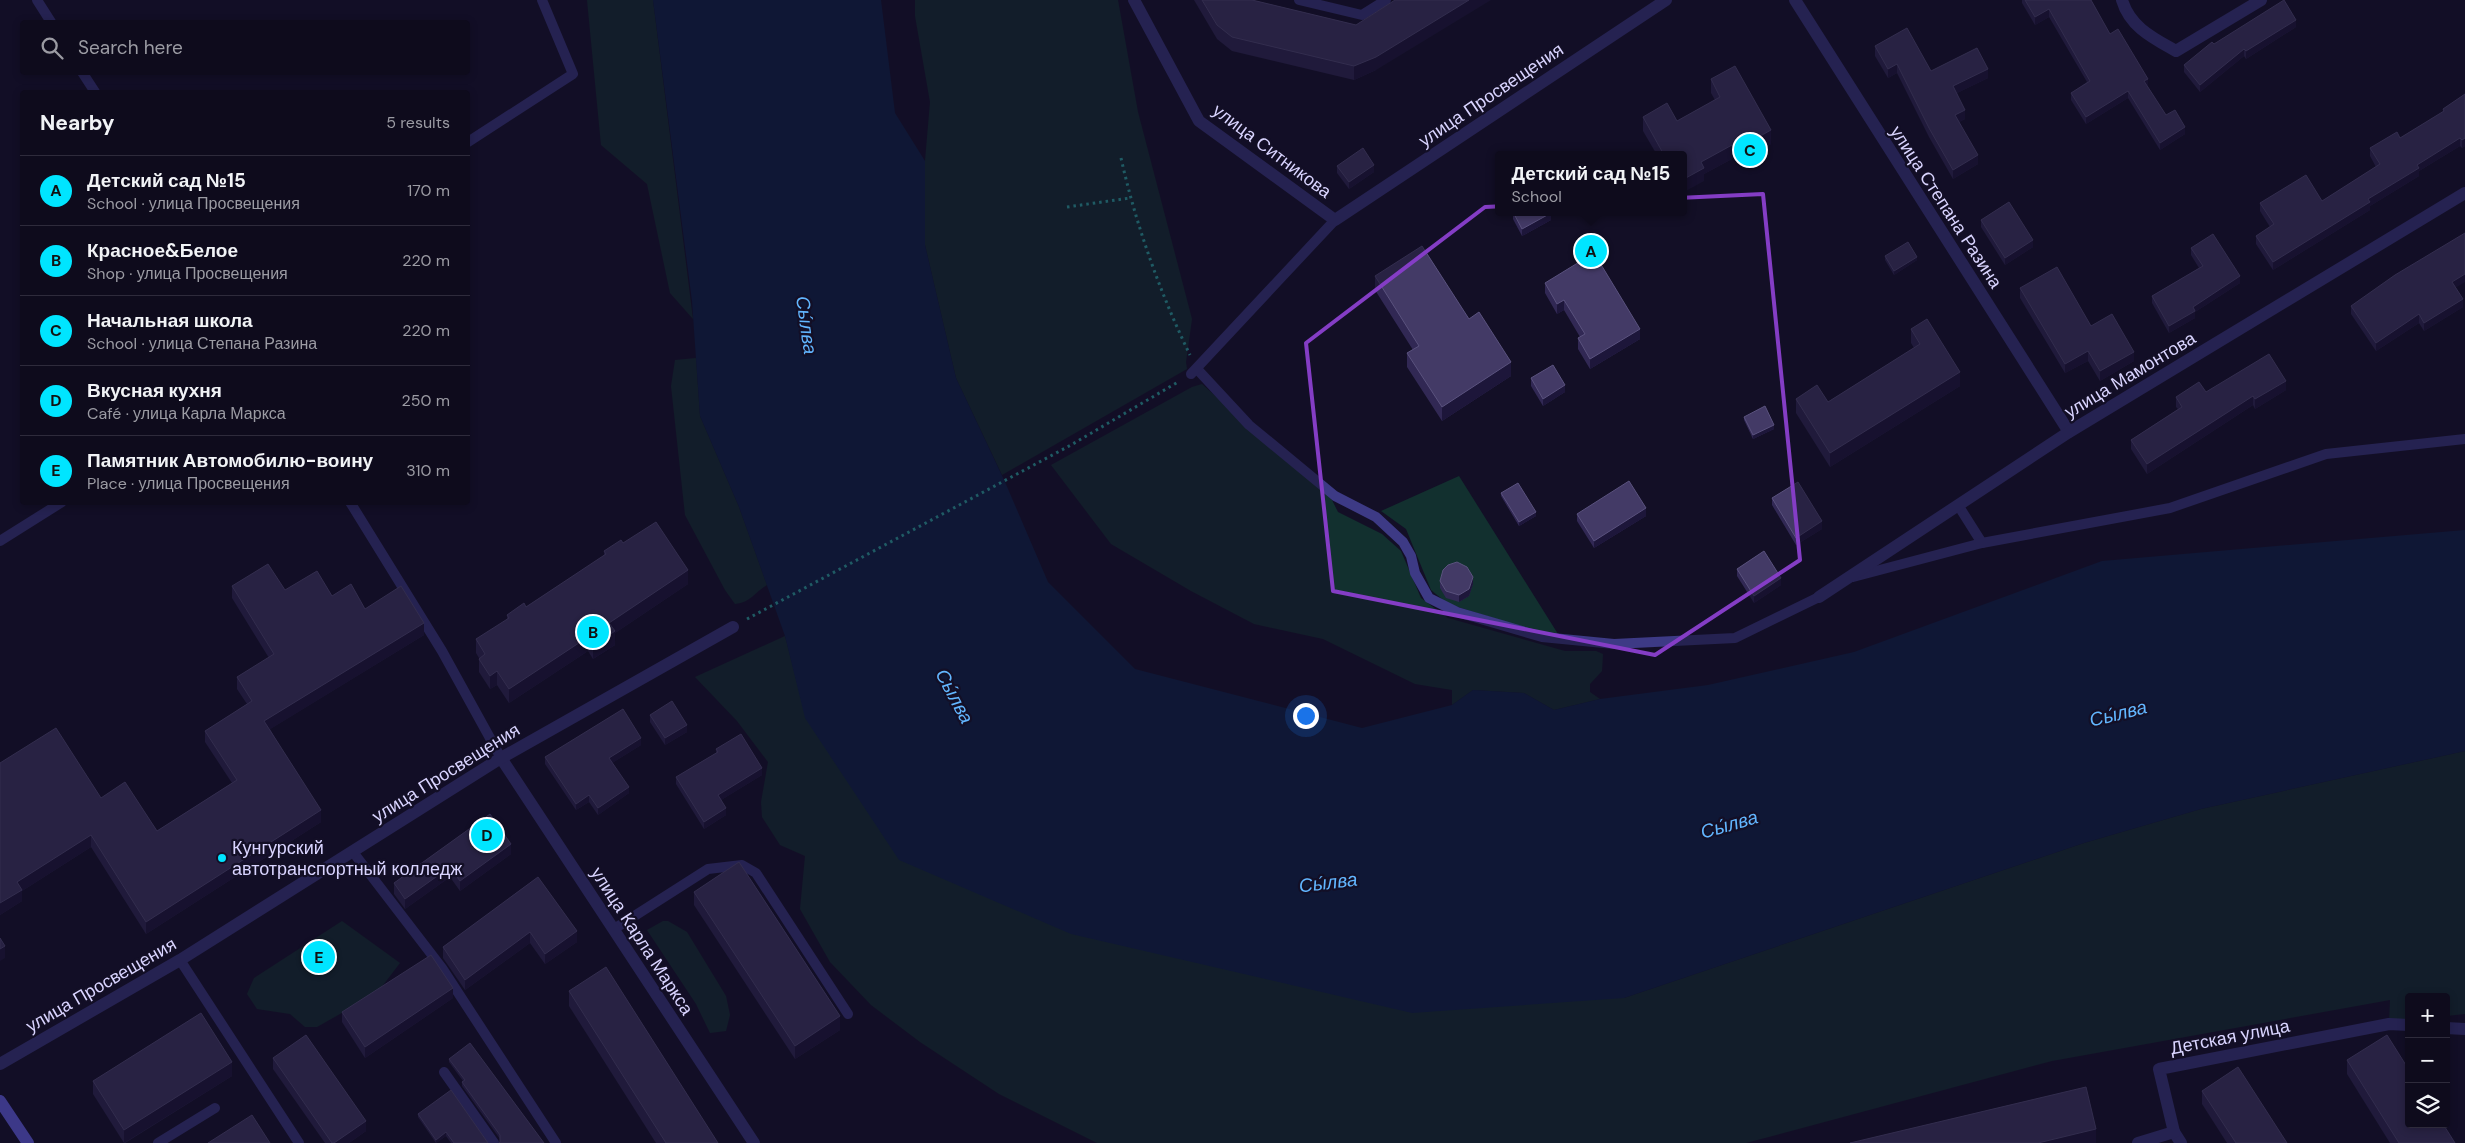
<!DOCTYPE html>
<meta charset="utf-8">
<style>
body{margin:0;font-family:"DM Sans",sans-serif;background:#171425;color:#f1f3f6}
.controls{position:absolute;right:15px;bottom:15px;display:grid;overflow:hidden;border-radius:5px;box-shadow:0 2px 8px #0003}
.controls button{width:45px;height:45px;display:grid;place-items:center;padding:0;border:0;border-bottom:1px solid #2e2b3b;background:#0e0b1c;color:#f1f3f6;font:25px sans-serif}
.you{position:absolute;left:1305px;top:715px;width:18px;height:18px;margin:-12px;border:4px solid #fff;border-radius:50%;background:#1a73e8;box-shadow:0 0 0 8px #1a73e833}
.badge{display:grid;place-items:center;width:32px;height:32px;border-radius:50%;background:#00e5ff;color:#111;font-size:16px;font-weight:700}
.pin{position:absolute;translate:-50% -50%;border:2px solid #fff;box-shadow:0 1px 5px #0006}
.popup{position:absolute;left:1495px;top:151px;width:192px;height:65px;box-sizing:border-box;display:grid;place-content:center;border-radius:5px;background:#0e0b1c;filter:drop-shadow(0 1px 4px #0005);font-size:16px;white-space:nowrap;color:#9b9ba3}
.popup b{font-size:19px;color:#f1f3f6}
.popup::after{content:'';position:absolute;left:50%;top:100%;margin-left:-10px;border:10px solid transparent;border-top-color:#0e0b1c}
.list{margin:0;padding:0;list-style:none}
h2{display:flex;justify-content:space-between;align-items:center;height:65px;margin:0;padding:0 20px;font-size:21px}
h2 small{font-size:16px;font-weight:400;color:#9b9ba3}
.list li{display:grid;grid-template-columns:32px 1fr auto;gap:15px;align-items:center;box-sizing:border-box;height:70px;padding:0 20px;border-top:1px solid #2e2b3b}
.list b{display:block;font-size:19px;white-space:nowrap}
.list p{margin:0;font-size:16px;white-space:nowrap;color:#9b9ba3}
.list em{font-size:16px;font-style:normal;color:#9b9ba3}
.icon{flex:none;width:28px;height:28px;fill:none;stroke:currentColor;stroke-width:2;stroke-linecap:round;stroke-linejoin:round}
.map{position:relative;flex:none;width:2465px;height:1143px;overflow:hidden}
.search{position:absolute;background:#0e0b1c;box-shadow:0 2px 8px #0003;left:20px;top:20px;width:450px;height:55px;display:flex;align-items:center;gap:12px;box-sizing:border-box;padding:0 18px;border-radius:5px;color:#9b9ba3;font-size:19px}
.panel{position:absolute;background:#0e0b1c;box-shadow:0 2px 8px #0003;left:20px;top:90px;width:450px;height:415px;border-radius:5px}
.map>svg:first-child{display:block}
</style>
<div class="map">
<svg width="2465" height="1143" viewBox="0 0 2465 1143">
<rect width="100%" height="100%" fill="#130f26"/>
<g fill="#12302f">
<polygon points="587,0 653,0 693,319 670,293 647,184 601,145"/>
<polygon points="915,0 1118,0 1138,112 1192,319 1186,362 1187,369 1002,475 956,378 925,245 925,161 930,102 915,16"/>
<path d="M696,358L700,416L739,507L767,585C752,594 753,601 735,604L725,590L685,515L671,386L675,360Z"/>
<polygon points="1202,384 1332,500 1338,512 1382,534 1401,551 1421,598 1448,618 1565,651 1596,651 1603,654 1602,671 1590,684 1590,692 1600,699 1554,710 1524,693 1473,690 1452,705 1452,690 1415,684 1323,639 1254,624 1191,591 1111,544 1051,465 1192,387"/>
<polygon points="1459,476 1558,634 1542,633 1448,604 1431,590 1406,529 1381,511"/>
<polygon points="785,636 806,718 1624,998 2084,843 2201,809 2465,751 2465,1014 2446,1016 2446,997 2409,997 2409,1021 2389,1024 2390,1000 2052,1061 1746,1143 1097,1143 999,1094 920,1042 871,1005 830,962 800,909 805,856 780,845 762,817 761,802 768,762 737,721 695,677"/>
<polygon points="342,921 400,963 377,993 317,1027 305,1027 290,1014 257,1009 247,994 254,978"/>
<polygon points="663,921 668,921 687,932 726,996 730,1015 726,1031 710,1033 696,1004 647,930"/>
</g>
<polygon fill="#0c2248" points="653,0 881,0 895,113 925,161 925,245 956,378 1005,482 1048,582 1135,669 1362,728 1452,705 1473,690 1524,693 1554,710 1600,699 1708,685 1854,652 2102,561 2465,530 2465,751 2201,809 2084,843 1624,998 1412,1013 1071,934 899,860 805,718 785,636 739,507 700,416 692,301"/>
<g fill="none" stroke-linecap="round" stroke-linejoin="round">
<g stroke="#2fb8b0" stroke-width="3" stroke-dasharray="2.5 4" stroke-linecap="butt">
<path d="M1121,158C1136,225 1160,293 1190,355"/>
<polyline points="1067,207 1130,198"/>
<polyline points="747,619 1071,445 1178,382"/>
</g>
<g stroke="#3d3a85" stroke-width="10">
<polyline points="37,0 51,22"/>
<polyline points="1299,0 1362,15 1386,0"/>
<polyline points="82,72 95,92"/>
<polyline points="468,142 573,74 542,0"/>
<polyline points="1197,369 1249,425 1335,496 1376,517 1403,542 1411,556 1415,573 1429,598 1457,612 1542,637 1614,644 1735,638 1819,597"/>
<polyline points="1191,374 1335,220"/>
<polyline points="350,502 442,651 501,758"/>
<polyline points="1958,505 1982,543"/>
<polyline points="0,541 62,502"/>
<polyline points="1853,577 1982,543 2170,508 2326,454 2465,439"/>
<polyline points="353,852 442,968 556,1143"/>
<polyline points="614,929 708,869 742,865 756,873 848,1014"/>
<polyline points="180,960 299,1143"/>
<polyline points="444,1072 494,1143"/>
<polyline points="158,1143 215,1108"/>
</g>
<g stroke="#3d3a85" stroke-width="12">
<polyline points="1134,0 1199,121 1335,220 1666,0"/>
<polyline points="1795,0 2069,432"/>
<path d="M2122,0C2130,27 2153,38 2176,51L2261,0"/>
<polyline points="1819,597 2069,432 2465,193"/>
<polyline points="501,758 754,1143"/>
<polyline points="2446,1028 2465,1029"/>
<polyline points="0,1064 180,960 501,758 733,627"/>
<polyline points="2174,1132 2181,1143"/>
<polyline points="2138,1143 2174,1132 2159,1069 2389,1024 2409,1025"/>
</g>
<polyline stroke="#6f6bff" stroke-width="12" points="0,1101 28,1143"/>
</g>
<g fill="#312854">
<polygon points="1194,0 1252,0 1356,25 1376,70 1354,80 1232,51 1217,39"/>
<polygon points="2022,0 2091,0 2110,34 2147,86 2166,115 2185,134 2160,150 2128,98 2086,124 2071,100 2071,93 2087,82 2049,17 2035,25 2022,3"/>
<polygon points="2296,27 2246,59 2244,56 2200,92 2184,72 2184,65 2214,44"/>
<polygon points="1875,46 1931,71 1988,78 1957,93 1965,119 1959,122 1978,164 1953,179 1929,137 1897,73 1888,78 1875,56"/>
<polygon points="1711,79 1771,144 1746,158 1743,153 1704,174 1704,181 1684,155 1657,155 1643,131 1643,117 1677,121 1715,100 1711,93"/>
<polygon points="2465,94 2465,146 2462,148 2460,146 2419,171 2419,176 2370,206 2370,210 2273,270 2256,244 2256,236 2270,227 2260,211 2260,203 2322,201 2376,167 2370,156 2370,148 2400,138 2443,112 2443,109"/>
<polygon points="1337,166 1374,172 1349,189 1337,173"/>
<polygon points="1513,212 1551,220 1522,236 1513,219"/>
<polygon points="1981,220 2033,247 2005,265 1981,227"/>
<polygon points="2191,248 2240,283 2195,312 2195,318 2169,333 2152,303 2152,296 2199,268 2191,255"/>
<polygon points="1885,256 1917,260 1894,275 1885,260"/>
<polygon points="1375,276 1469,319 1511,376 1442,421 1407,367 1407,353 1413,350 1375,290"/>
<polygon points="1545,283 1640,339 1590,369 1578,349 1578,338 1580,337 1564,310 1557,314 1545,293"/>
<polygon points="2020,288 2091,326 2134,361 2100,381 2088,361 2065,373 2020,298"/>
<polygon points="2456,288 2463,307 2424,331 2419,323 2376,351 2351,314 2351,306"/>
<polygon points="1911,329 1960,386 1830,467 1796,413 1796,399 1828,402 1914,348 1911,343"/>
<polygon points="1531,378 1565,392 1543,406 1531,386"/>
<polygon points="2286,390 2255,409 2253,405 2147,474 2131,449 2131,440 2178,409 2176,407 2176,397 2206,392"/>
<polygon points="1744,417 1774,429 1753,439 1744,420"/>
<polygon points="1501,493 1536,516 1519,526 1501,496"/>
<polygon points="1772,498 1822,529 1796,545 1772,505"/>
<polygon points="1577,514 1646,516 1594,548 1577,521"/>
<polygon points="623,543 688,584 615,633 615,645 593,659 588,651 509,703 497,685 490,689 479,672 479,658 476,653 476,639 507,620 507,615 526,607 604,556 604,551"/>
<polygon points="1737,569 1781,585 1754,603 1737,576"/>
<polygon points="1440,581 1473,584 1469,596 1459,602 1446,598 1440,588"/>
<polygon points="232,586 285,590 332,596 365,609 424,635 270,729 321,822 146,934 91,847 22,891 22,901 0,915 0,763 101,798 157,831 232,783 205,742 205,731 247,704 237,689 237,677 269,658 232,598"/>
<polygon points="650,715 687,732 665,745 650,722"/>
<polygon points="641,745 612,763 629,793 598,815 589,802 576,810 545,764 545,757"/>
<polygon points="716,749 762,775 721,800 726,815 704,829 676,784 676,777 716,753"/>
<polygon points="490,814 511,854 460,891 450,877 405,909 394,894 394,883"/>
<polygon points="538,877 577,942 545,964 530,943 465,990 443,958 443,947"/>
<polygon points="694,892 840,1030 795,1059 694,905"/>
<polygon points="569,991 718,1143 656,1143 569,1006"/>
<polygon points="453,998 365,1058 342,1022 342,1012"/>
<polygon points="273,1058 366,1131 349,1143 325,1143 273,1069"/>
<polygon points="449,1059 544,1143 500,1142 500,1139 462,1086 462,1082 463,1081 449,1062"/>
<polygon points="2347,1060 2455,1143 2390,1143 2347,1074"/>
<polygon points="232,1076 125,1143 124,1143 93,1094 93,1081"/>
<polygon points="2202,1091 2287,1143 2227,1143 2202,1104"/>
<polygon points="418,1114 488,1143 451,1143 446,1136 436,1143 418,1117"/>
</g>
<g fill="#1d163a">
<polygon points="1469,0 1491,0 1376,70 1354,80 1354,66"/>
<polygon points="2049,9 2049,17 2035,25 2035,17"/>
<polygon points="2296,20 2296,27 2246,59 2246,51"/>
<polygon points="2244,49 2244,56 2200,92 2200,85"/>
<polygon points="1897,64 1897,73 1888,78 1888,69"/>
<polygon points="1988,69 1988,78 1953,95 1953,86"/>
<polygon points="2148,79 2148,86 2144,81"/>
<polygon points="2128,91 2128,98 2086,124 2086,117"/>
<polygon points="1965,110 1965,119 1955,124 1955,115"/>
<polygon points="2185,127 2185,134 2160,150 2160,143"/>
<polygon points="1771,130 1771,144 1746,158 1746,144"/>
<polygon points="2460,138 2460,146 2419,171 2419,176 2370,206 2370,210 2273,270 2273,262 2368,199 2417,165"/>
<polygon points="2465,138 2465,146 2462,148 2462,140"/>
<polygon points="1743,139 1743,153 1704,174 1704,181 1684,192 1684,179 1701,162"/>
<polygon points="1978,155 1978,164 1953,179 1953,170"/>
<polygon points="1374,165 1374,172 1349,189 1349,182"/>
<polygon points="1551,213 1551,220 1522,236 1522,229"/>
<polygon points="2033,240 2033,247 2005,265 2005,258"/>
<polygon points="1917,257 1917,260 1894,275 1894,271"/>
<polygon points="2465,274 2465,282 2452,290 2452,282"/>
<polygon points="2240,276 2240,283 2195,312 2195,318 2169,333 2169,326 2193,307"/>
<polygon points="2463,299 2463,307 2424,331 2424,323"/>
<polygon points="1564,300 1564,310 1557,314 1557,304"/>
<polygon points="2419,314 2419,323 2376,351 2376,343"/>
<polygon points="1640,329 1640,339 1590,369 1590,359"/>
<polygon points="2088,351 2088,361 2065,373 2065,364"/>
<polygon points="2134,352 2134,361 2100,381 2100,371"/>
<polygon points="1511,362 1511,376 1442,421 1442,407"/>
<polygon points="1960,372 1960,386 1830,467 1830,453"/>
<polygon points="2286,381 2286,390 2255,409 2255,399"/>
<polygon points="1565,385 1565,392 1543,406 1543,399"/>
<polygon points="2253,396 2253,405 2147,474 2147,464"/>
<polygon points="1774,425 1774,429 1753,439 1753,435"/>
<polygon points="1646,508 1646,516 1594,548 1594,541"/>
<polygon points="1536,512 1536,516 1519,526 1519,522"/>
<polygon points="1822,521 1822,529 1796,545 1796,538"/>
<polygon points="688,570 688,584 615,633 615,645 593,659 593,646 609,623"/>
<polygon points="1473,577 1473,584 1469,596 1459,602 1459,595"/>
<polygon points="1781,578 1781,585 1754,603 1754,596"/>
<polygon points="424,623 424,635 264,733 264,721"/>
<polygon points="588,637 588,651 509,703 509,689"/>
<polygon points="497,671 497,685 490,689 490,676"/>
<polygon points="687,725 687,732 665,745 665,738"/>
<polygon points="641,738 641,745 609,765 609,758"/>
<polygon points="762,768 762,775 718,802 718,795"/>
<polygon points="629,787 629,793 598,815 598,808"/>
<polygon points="589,795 589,802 576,810 576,804"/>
<polygon points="726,808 726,815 704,829 704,822"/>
<polygon points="321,810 321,822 146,934 146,922"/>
<polygon points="91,835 91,847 22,891 22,901 0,915 0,903 17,882"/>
<polygon points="511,844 511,854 460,891 460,881"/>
<polygon points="450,867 450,877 405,909 405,899"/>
<polygon points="577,931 577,942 545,964 545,954"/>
<polygon points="530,932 530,943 465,990 465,980"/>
<polygon points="5,946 5,958 0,961 0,949"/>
<polygon points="453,988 453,998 365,1058 365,1047"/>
<polygon points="840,1016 840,1030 795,1059 795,1046"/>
<polygon points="232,1062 232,1076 124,1143 124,1130"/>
<polygon points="366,1121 366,1131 349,1143 334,1143"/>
<polygon points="2096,1129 2096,1143 2038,1143"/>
<polygon points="446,1132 446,1136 436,1143 436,1140"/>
</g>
<g fill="#433a66" stroke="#5a527e">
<polygon points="1202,0 1252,0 1356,25 1395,0 1469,0 1376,57 1354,66 1232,37 1217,25"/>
<polygon points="2025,0 2091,0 2110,34 2118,29 2148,79 2144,81 2166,115 2175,110 2185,127 2160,143 2128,91 2086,117 2071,93 2090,81 2049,9 2035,17"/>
<polygon points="2284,0 2296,20 2246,51 2244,49 2200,85 2184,65 2212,42 2214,44"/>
<polygon points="1907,28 1931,71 1977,48 1988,69 1953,86 1965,110 1955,115 1978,155 1953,170 1929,128 1897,64 1888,69 1875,46"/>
<polygon points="1735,66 1771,130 1746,144 1743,139 1701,162 1704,168 1684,179 1684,155 1664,155 1643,117 1667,103 1677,121 1720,97 1711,79"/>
<polygon points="2465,94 2465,138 2462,140 2460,138 2417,165 2419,168 2368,199 2370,202 2273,262 2256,236 2274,224 2260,203 2306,175 2322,201 2380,164 2370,148 2397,132 2400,138 2444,111 2443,109"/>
<polygon points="1363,148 1374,165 1349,182 1337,166"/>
<polygon points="2009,202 2033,240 2005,258 1981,220"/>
<polygon points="1513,212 1551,212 1551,213 1522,229"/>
<polygon points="2465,233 2465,274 2452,282 2463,299 2424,323 2419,314 2376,343 2351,306 2395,275"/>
<polygon points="2213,234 2240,276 2193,307 2195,311 2169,326 2152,296 2203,266 2191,248"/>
<polygon points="1908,242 1917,257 1894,271 1885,256"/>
<polygon points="1422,246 1469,319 1479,312 1511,362 1442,407 1407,353 1419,346 1375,276"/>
<polygon points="1594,253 1640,329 1590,359 1578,338 1585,334 1564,300 1557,304 1545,283"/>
<polygon points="2057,267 2091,326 2112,314 2134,352 2100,371 2088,351 2065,364 2020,288"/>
<polygon points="1927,319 1960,372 1830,453 1796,399 1817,385 1828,402 1920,344 1911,329"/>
<polygon points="2269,354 2286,381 2255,399 2253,396 2147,464 2131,440 2182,407 2176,397 2199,382 2206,392"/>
<polygon points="1553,365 1565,385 1543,399 1531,378"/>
<polygon points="1765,406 1774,425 1753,435 1744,417"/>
<polygon points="1629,481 1646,508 1594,541 1577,514"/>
<polygon points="1798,482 1822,521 1796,538 1772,498"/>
<polygon points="1518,483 1536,512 1519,522 1501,493"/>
<polygon points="656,522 688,570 609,623 615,631 593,646 588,637 509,689 497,671 490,676 479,659 485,654 476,639 509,618 507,615 524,603 526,607 606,554 604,551 621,540 623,543"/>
<polygon points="1764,551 1781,578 1754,596 1737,569"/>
<polygon points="1457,562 1467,567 1473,577 1469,589 1459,595 1446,591 1440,581 1443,570 1448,565"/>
<polygon points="268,564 285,590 317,571 332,596 351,584 365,609 401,586 424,623 264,721 321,810 146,922 91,835 17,882 22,890 0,903 0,763 56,728 101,798 125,782 157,831 237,780 205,731 252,701 237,677 274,654 232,586"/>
<polygon points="672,701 687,725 665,738 650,715"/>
<polygon points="623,709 641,738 609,758 629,787 598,808 589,795 576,804 545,757"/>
<polygon points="741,734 762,768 718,795 726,808 704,822 676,777 718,752 716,749"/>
<polygon points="490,814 511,844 460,881 450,867 405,899 394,883"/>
<polygon points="739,862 840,1016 795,1046 694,892"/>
<polygon points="538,877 577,931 545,954 530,932 465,980 443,947"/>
<polygon points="0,938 5,946 0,949"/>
<polygon points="431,955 453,988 365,1047 342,1012"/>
<polygon points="606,967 718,1143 666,1143 569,991"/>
<polygon points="201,1013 232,1062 124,1130 93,1081"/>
<polygon points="306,1035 366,1121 334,1143 332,1143 273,1058"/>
<polygon points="2387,1035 2409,1070 2409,1124 2443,1124 2455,1143 2399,1143 2347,1060"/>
<polygon points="470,1043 544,1143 499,1143 500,1142 500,1135 462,1082 465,1080 449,1059"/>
<polygon points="2238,1067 2287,1143 2236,1143 2202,1091"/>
<polygon points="2086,1087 2096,1129 2038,1143 1850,1143"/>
<polygon points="451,1090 488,1143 454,1143 446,1132 436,1140 418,1114"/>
<polygon points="252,1115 270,1143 208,1143"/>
</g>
<path d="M0 0H2465V1143H0ZM1763,194L1800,560L1655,655L1333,591L1306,343L1485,207Z" fill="#130f26" fill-opacity=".55" fill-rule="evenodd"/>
<path fill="none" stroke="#843dc5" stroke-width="4" stroke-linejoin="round" d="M1763,194L1800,560L1655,655L1333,591L1306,343L1485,207Z"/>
<circle fill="#00e5ff" stroke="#130f26" stroke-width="2" cx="222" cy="858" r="5"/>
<g text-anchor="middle" stroke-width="4.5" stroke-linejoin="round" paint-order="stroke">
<g font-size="18" fill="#d9d4ff" stroke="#130f26">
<text transform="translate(1491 95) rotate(-34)" y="6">улица Просвещения</text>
<text transform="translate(1272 151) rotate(37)" y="6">улица Ситникова</text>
<text transform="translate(1946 207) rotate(57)" y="6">улица Степана Разина</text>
<text transform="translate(2130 375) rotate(-31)" y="6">улица Мамонтова</text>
<text transform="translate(446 773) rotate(-32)" y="6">улица Просвещения</text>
<text transform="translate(642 941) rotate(57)" y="6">улица Карла Маркса</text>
<text transform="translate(101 985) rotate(-30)" y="6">улица Просвещения</text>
<text transform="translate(2230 1037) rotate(-11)" y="6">Детская улица</text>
</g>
<g font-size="18" fill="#d9d4ff" stroke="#130f26" text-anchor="start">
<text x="232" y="854">Кунгурский<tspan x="232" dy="21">автотранспортный колледж</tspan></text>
</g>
<g font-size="19" font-style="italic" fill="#62b6ff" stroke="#130f26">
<text transform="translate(807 325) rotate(82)" y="7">Сы́лва</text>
<text transform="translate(955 696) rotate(62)" y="7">Сы́лва</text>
<text transform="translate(2118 713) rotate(-14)" y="7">Сы́лва</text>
<text transform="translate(1729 824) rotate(-16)" y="7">Сы́лва</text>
<text transform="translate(1328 882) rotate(-7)" y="7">Сы́лва</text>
</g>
</g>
</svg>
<div class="controls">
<button>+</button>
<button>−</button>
<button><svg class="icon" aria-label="layers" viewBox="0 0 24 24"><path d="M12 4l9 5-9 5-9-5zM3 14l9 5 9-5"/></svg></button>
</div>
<div class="you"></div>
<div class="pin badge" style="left:1591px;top:251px">A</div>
<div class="popup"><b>Детский сад №15</b>School</div>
<div class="pin badge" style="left:593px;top:632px">B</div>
<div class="pin badge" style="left:1750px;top:150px">C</div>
<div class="pin badge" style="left:487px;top:835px">D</div>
<div class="pin badge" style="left:319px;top:957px">E</div>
<div class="search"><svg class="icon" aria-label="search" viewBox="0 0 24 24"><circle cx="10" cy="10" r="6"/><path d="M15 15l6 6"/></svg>Search here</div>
<section class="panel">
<h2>Nearby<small>5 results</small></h2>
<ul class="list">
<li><span class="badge">A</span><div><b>Детский сад №15</b><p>School · улица Просвещения</p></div><em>170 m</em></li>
<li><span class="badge">B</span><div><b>Красное&amp;Белое</b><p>Shop · улица Просвещения</p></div><em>220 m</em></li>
<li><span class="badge">C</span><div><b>Начальная школа</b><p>School · улица Степана Разина</p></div><em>220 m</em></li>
<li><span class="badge">D</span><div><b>Вкусная кухня</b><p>Café · улица Карла Маркса</p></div><em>250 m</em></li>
<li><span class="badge">E</span><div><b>Памятник Автомобилю-воину</b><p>Place · улица Просвещения</p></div><em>310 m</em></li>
</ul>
</section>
</div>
